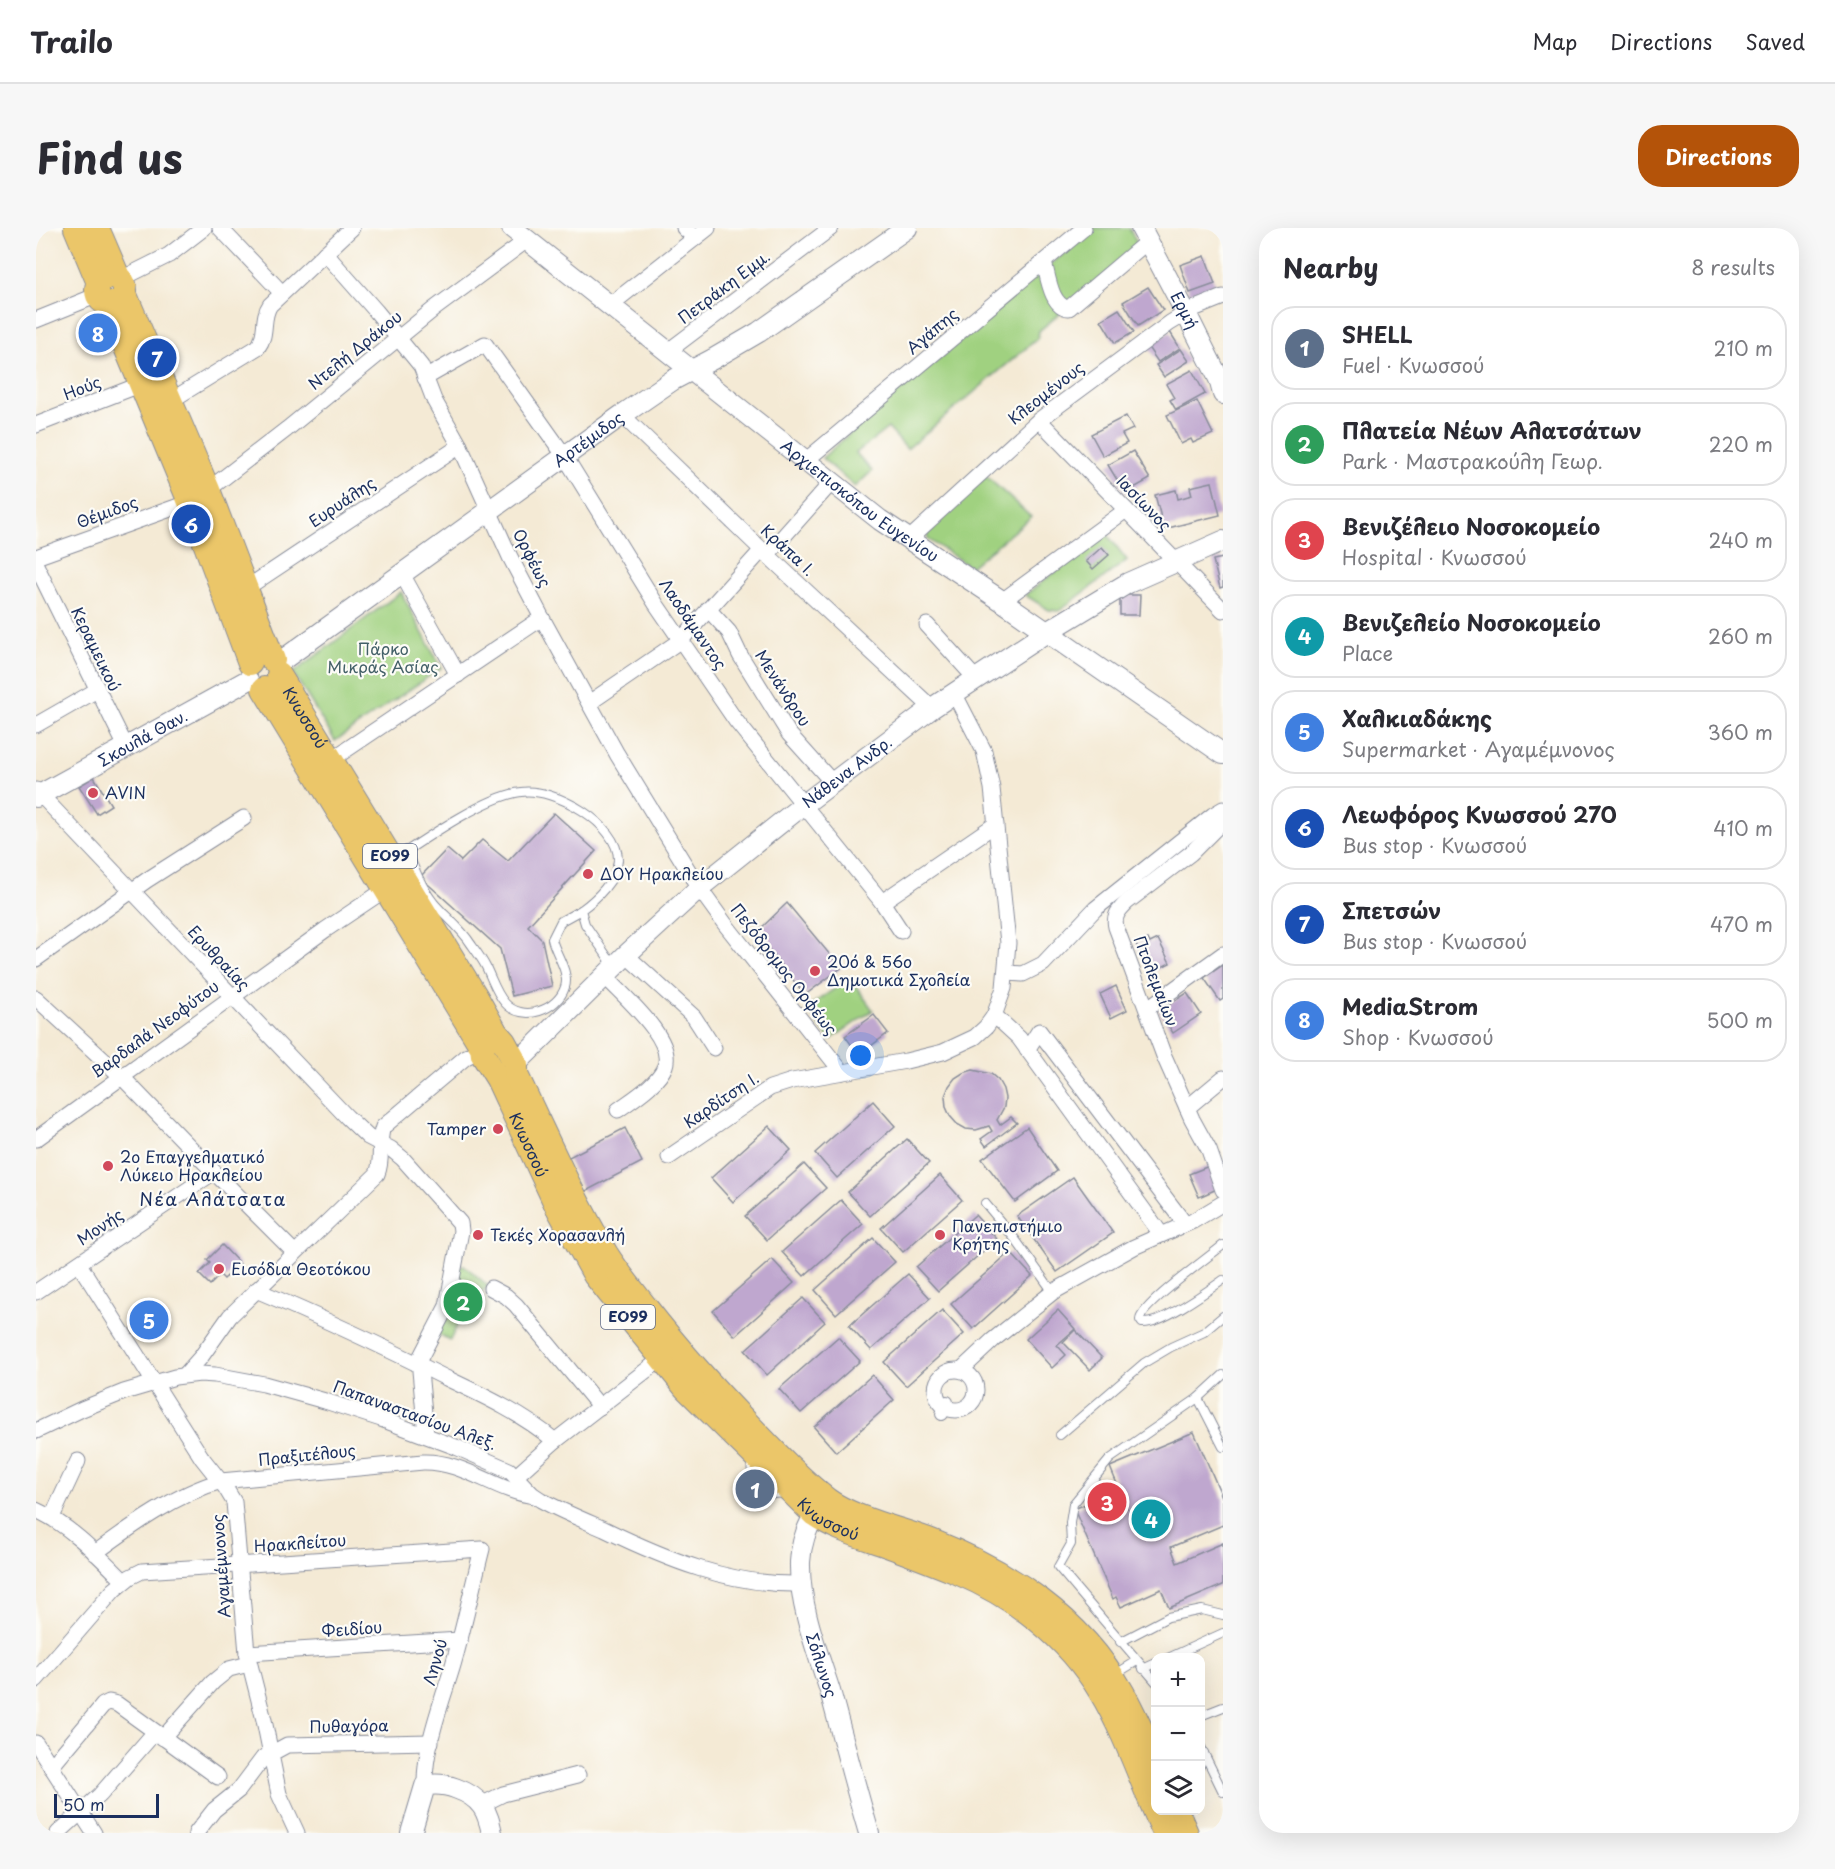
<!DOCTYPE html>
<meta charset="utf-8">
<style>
body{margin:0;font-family:"Playpen Sans",sans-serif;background:#f7f7f7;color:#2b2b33}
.controls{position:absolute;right:18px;bottom:18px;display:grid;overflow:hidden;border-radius:12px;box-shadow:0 6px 24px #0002}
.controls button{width:54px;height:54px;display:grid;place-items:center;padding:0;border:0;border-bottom:2px solid #e1e1e2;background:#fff;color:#2b2b33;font:30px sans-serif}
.scale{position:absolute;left:18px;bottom:15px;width:105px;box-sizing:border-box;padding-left:6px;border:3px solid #1b2f5e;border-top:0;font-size:16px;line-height:21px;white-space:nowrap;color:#1b2f5e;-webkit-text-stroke:4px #fdfcf7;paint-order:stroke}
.you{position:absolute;left:825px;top:828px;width:21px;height:21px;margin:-15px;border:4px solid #fff;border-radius:50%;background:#1a73e8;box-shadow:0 0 0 9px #1a73e833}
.badge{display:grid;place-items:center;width:39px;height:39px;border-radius:50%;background:#b45309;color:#fff;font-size:20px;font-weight:700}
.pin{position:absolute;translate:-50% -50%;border:3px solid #fff;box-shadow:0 2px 6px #0006}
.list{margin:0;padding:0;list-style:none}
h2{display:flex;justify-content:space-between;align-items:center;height:78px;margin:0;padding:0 24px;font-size:26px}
h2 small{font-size:20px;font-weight:400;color:#7c7c81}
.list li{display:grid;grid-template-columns:39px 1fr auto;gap:18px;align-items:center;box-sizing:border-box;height:84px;margin:0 12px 12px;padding:0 12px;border:2px solid #e1e1e2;border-radius:24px}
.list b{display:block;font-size:22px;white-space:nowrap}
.list p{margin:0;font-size:20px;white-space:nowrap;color:#7c7c81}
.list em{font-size:20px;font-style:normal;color:#7c7c81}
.icon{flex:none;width:33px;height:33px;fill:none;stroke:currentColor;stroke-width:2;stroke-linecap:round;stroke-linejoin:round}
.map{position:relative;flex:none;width:1187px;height:1605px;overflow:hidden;border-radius:24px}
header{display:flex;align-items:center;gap:36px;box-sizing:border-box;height:84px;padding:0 30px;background:#fff;border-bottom:2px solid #e1e1e2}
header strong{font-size:28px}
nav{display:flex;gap:33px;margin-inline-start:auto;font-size:21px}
.intro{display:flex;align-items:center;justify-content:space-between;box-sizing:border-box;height:144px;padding:0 36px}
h1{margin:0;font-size:42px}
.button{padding:15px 27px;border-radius:24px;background:#b45309;color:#fff;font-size:21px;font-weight:700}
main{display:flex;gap:36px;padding:0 36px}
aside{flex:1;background:#fff;border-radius:24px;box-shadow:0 6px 24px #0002}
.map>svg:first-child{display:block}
</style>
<header>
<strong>Trailo</strong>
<nav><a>Map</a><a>Directions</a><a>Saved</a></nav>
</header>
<div class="intro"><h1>Find us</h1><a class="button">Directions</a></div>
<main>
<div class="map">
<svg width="1187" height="1605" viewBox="0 0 1187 1605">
<rect width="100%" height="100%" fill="#fdfcf7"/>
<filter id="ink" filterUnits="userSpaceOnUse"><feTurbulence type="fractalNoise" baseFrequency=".0167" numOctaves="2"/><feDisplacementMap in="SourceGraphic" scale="12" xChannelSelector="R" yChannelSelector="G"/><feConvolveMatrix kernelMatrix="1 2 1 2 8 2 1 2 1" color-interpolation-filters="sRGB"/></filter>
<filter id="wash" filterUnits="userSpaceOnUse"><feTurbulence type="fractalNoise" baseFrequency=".008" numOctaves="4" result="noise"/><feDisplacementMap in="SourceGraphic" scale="24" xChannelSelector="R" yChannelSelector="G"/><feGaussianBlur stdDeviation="1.35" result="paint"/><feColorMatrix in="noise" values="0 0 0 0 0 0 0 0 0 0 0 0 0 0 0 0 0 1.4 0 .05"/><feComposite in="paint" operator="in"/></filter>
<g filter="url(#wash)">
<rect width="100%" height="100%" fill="#f4ead5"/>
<g fill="#a0d180" stroke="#5e806f" stroke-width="1.5">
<polygon points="1058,0 1093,0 1103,19 1003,103 1002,110 871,221 852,200 820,225 836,243 819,259 786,230 842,181"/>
<polygon points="950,248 995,289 934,339 892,311 891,306"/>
<polygon points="1070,305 1091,332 1023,383 1013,382 989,367"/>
<polygon points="365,364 405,440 299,513 257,445"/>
<polygon points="814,750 837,782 794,812 771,780"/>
<polygon points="428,1037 452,1058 430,1081 414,1112 401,1106 423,1038"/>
</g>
<g id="blocks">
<g fill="#bfa7cf">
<polygon points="1169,28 1179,56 1154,65 1144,37"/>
<polygon points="1112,59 1127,82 1102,98 1087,74"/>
<polygon points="1083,81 1098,104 1079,115 1065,92"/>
<polygon points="1134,104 1144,120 1122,134 1111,118"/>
<polygon points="1145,121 1153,133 1128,149 1120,137"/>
<polygon points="1156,142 1169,166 1140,182 1134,172 1138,170 1130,156"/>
<polygon points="1161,173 1177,206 1157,215 1155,211 1145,216 1131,187"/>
<polygon points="1090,188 1097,201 1086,206 1091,215 1067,228 1055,206"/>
<polygon points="1097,223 1114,251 1089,265 1072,237"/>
<polygon points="1176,254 1184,287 1128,301 1119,267 1140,262 1142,271 1156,267 1154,259"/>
<polygon points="1066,319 1073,327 1057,341 1050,333"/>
<polygon points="1187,330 1187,359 1184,360 1177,332"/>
<polygon points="1084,367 1104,367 1103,387 1084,387"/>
<polygon points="58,549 75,577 61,586 43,558"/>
<polygon points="518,585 560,623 492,698 506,712 516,758 476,768 464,721 384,649 411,621 425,633 446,612 472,633"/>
<polygon points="751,675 805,740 769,767 720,705"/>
<polygon points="1112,711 1114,715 1122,711 1134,735 1114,745 1100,716"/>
<polygon points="1187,737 1187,771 1184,773 1168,750"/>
<polygon points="1080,758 1091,782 1075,790 1064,766"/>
<polygon points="1151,765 1165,786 1137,805 1123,783"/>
<polygon points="838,787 852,805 823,827 809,808"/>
<polygon points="937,842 955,846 962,852 967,861 969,870 968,879 961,892 964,897 975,889 981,895 950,918 945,911 956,903 953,898 940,902 930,901 921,896 914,888 910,879 909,868 913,858 919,850 927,845"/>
<polygon points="837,873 859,898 801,950 779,925"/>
<polygon points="733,898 755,922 697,974 675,950"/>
<polygon points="991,899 1021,943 979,974 946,931"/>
<polygon points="589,900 606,934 548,964 531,930"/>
<polygon points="871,911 893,935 834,988 812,964"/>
<polygon points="768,936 790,960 731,1012 709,988"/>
<polygon points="1173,938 1183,960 1163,969 1153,946"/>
<polygon points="904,947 926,972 867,1024 845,1000"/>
<polygon points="1037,949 1077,1005 1021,1044 981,988"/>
<polygon points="805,972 827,996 768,1048 746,1024"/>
<polygon points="939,987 961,1011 902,1063 880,1039"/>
<polygon points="837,1010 859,1034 800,1086 779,1062"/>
<polygon points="186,1017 204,1036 188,1051 184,1047 174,1057 163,1046 174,1035 171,1032"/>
<polygon points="974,1024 996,1048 937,1101 915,1076"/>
<polygon points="736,1031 758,1055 699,1108 677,1083"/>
<polygon points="872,1046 894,1070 835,1122 813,1098"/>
<polygon points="767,1070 789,1094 731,1147 709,1122"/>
<polygon points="906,1082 928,1106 870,1158 848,1134"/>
<polygon points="1022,1082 1039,1101 1021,1117 1030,1127 1016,1140 990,1111"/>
<polygon points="1039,1102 1066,1130 1054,1142 1027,1114"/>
<polygon points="802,1109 824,1133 765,1185 743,1161"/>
<polygon points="836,1147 858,1172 800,1224 778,1199"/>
<polygon points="1158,1204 1187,1271 1187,1297 1135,1319 1141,1335 1187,1315 1187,1357 1133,1380 1125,1361 1085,1379 1080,1369 1077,1371 1038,1281 1057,1273 1053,1264 1064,1259 1078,1286 1091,1280 1074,1239"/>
<polygon points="719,1244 733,1259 720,1272 705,1258"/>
</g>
</g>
</g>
<g filter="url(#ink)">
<use href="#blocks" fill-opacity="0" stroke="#888c9a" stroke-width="1.5"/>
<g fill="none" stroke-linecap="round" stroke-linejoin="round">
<defs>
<g id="service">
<path d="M371,622C378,640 386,660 398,675C410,689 425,700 435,716C440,723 446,731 450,739C456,751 460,765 469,775C487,795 522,782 529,759C534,744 519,725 516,711L525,693L545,682"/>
<path d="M360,630C390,610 451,568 485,564C518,559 583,596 582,632C581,652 559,672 545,682L549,696L577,737"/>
<polyline points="949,975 979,1011 1017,1064"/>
<path d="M1187,1017C1173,1029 1104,1078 1104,1092L1106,1095C1124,1097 1170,1064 1187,1052"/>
<polyline points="1162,1170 1187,1147"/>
<polyline points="1024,1207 1108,1135 1135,1119 1168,1104 1187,1088"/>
<path d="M715,1233C715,1254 726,1272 749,1264"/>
<polyline points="1084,1414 1132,1389 1166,1382 1187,1387"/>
<polyline points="1132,1430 1187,1405"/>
<polyline points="1107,1441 1120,1435"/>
<polyline points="1078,1447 1101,1433"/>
<polyline points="1120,1454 1022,1339 1035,1316 1034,1295 1037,1276 1074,1231 1162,1170 1187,1219"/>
<polyline points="1164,1488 1187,1479"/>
<polyline points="1164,1517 1187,1564"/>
<polyline points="1164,1538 1168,1525"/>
</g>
<polyline id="pedestrian" points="906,1186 911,1174"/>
<g id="minor">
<polyline points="184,0 246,65"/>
<polyline points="648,0 659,10"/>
<polyline points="289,25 340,83 385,138 398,172 424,218 474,329 506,390 581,526 663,660 689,696 806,844"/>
<path d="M1008,34C1012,48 1015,79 1033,80L1112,13"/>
<polyline points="85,51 133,27 168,0"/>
<polyline points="573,78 672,0"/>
<polyline points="0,92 62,67"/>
<polyline points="631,124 795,0"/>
<polyline points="389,150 449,116 528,227 620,376 700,493 846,674 865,703"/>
<path d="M134,173L222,119C232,106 225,90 234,77L316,0"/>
<polyline points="586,187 726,322 896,480"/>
<polyline points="1003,192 1187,382"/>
<polyline points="0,197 106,156"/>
<polyline points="768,234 1048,0"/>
<polyline points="172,262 251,201 398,81 491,12"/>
<polyline points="872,312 1003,192 1134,95 1157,81 1187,69"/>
<polyline points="731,327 795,255"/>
<polyline points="0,329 154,274"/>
<polyline points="0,337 90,519"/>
<polyline points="366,346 422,447"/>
<polyline points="209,361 424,218"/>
<polyline points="966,373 1090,282"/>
<polyline points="672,381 693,404 704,427 753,506 797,555"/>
<polyline points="891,397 940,451"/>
<polyline points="553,475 645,412 726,322"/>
<polyline points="0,497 61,462"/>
<polyline points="295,532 506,390"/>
<polyline points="0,562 311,889 332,909 355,921 367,931 424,995 425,1003 411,1078 383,1132 390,1207"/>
<path d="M1187,593L1155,625L1091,674C1083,682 1077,688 1080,699L1128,828L1156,891L1173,922L1187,962"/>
<polyline points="846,674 960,596"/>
<polyline points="590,727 658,789 678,820"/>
<polyline points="0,731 111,652 208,590"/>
<polyline points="971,745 987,746 1007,736 1059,681 1177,587 1187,581"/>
<path d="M570,749C587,768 639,811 629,838C622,856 597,871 582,882"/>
<polyline points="0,770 85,848 178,944 258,1024"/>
<polyline points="1112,780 1187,726"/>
<polyline points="958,787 983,810 1125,1006"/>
<polyline points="991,822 1003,803 1149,996"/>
<polyline points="1151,880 1187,850"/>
<polyline points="0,911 289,702 350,661"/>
<polyline points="633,929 734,860 756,853 870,833 907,824 939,809 950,799 958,788 968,760 972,715 956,560 948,523 918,465"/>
<polyline points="43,1036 166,1230 189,1259 198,1274 211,1425 228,1492 243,1566 261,1605"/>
<polyline points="455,1060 470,1068 480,1077 564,1179"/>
<path d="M220,1062C284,1089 346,1118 408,1149C446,1167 487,1186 519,1213"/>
<polyline points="0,1064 178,944"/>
<circle cx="920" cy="1162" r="20"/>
<polyline points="925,1142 957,1112 1017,1064 1098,1019 1157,993 1187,975"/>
<path d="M149,1147L165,1129L194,1088L341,946C348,930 341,914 347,899L430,829L445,822"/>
<path d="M0,1203L46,1181L88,1164L139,1149L164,1146L179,1147L228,1156L289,1173L345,1191L420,1219L473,1242L496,1266L505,1272C525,1283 547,1292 568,1301C630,1331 695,1358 765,1356"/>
<polyline points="480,1248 519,1213 625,1131"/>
<path d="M0,1282C34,1297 62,1327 88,1353"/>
<polyline points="16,1289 42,1233"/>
<path d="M59,1325C97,1297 140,1266 185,1253L387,1234C428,1233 459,1263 498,1268"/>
<polyline points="211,1425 424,1412"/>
<path d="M0,1452L78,1362L94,1349L106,1343L446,1321C436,1360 428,1399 417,1437C406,1474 388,1519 389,1558"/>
<polyline points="127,1510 177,1454 193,1441 213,1436"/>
<polyline points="0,1515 58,1605"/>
<polyline points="15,1539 67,1477 73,1474 81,1476 182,1549"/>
<polyline points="445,1577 467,1566 542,1547"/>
<polyline points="22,1605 64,1567 119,1504"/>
<polyline points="160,1605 178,1582 203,1562 227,1530 251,1517 395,1514"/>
</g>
<g id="tertiary">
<path id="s1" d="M476,0L844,292L966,373L1187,526"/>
<path id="s2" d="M1105,0L1150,85L1183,151L1187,166"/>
<path id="s3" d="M241,436L586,187L637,152L677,131L723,104L871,0"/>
<path id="s4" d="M0,569L212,452"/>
<path id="s5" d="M480,836L590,727L663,660L767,577L896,480L1011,404L1092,355L1187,313"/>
<path id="s6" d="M786,1275C773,1293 765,1312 764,1334C763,1378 781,1422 794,1463C807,1510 819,1558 833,1605"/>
<path d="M375,1605L389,1558C407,1553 435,1563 446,1578C452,1586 454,1596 456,1605"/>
</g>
<g id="primary">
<polyline points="40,0 63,55"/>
<polyline points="61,0 82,49"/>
<circle cx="75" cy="62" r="14"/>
<polyline points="89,67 172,262 237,432"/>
<polyline points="72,76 154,274 214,435"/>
<path id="s7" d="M243,447L440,769L460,805L468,814L480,836V847L472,853H466"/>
<path id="s8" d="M228,461L446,819L447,827L462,851L521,978L559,1047L650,1160L778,1286C798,1300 822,1307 845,1315C871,1324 896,1334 921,1344C980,1369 1032,1409 1065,1464C1092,1509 1107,1559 1129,1605"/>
<path d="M480,847C509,907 536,969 570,1026C582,1045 597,1063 611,1081C643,1122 677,1160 714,1198C738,1223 763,1250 791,1272C815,1290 866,1302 895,1313C974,1344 1043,1389 1086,1464C1099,1487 1109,1511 1120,1535"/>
<polyline points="1140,1582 1150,1605"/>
</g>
</defs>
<use href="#service" stroke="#888c9a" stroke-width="10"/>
<use href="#pedestrian" stroke="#888c9a" stroke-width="14"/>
<use href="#minor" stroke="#888c9a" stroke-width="17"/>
<use href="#tertiary" stroke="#888c9a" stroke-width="22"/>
<use href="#primary" stroke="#888c9a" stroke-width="26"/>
<use href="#service" stroke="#fff" stroke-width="8"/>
<use href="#pedestrian" stroke="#fff" stroke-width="12"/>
<use href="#minor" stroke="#fff" stroke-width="15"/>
<use href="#tertiary" stroke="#fff" stroke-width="20"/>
<use href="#primary" stroke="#ebc669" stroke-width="24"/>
</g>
</g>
<g fill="#d1495b" stroke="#fdfcf7" stroke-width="2">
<circle cx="57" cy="565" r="6"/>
<circle cx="552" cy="646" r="6"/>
<circle cx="779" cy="743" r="6"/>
<circle cx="462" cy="901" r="6"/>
<circle cx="72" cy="938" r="6"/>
<circle cx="442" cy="1007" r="6"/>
<circle cx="904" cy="1007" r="6"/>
<circle cx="183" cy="1041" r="6"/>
</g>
<g text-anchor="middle" stroke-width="4.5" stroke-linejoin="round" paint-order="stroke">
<g fill="#fdfcf7" stroke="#5f6c8c" stroke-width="1.5">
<rect x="327" y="616" width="54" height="24" rx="4.5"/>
<rect x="565" y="1077" width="54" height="24" rx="4.5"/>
</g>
<g font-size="15" font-weight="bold" fill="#1b2f5e">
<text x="354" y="633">ΕΟ99</text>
<text x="592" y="1094">ΕΟ99</text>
</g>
<g font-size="16" fill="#1b2f5e" stroke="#fdfcf7">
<text transform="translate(688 59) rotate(-37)" y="6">Πετράκη Εμμ.</text>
<text dy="6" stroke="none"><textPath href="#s2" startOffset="93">Ερμή</textPath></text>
<text transform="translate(896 103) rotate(-40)" y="6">Αγάπης</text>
<text transform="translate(319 122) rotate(-39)" y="6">Ντελή Δράκου</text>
<text transform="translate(46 160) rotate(-22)" y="6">Ηούς</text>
<text transform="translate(1010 165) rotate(-38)" y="6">Κλεομένους</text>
<text dy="6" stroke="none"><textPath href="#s3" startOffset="384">Αρτέμιδος</textPath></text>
<text dy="6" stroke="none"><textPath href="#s1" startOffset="442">Αρχιεπισκόπου Ευγενίου</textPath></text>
<text transform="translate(306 274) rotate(-34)" y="6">Ευρυάλης</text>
<text transform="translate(1108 275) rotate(46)" y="6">Ιασίωνος</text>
<text transform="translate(71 284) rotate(-20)" y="6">Θέμιδος</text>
<text transform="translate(752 322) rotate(43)" y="6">Κράπα Ι.</text>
<text transform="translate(496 330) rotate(63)" y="6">Ορφέως</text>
<text transform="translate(657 396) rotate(56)" y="6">Λαοδάμαντος</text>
<text transform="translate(60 421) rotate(64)" y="6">Κεραμεικού</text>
<text transform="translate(747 460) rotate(57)" y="6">Μενάνδρου</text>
<text dy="6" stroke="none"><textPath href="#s7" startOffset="50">Κνωσσού</textPath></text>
<text dy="6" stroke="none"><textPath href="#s4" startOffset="122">Σκουλά Θαν.</textPath></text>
<text dy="6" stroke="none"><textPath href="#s5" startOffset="442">Νάθενα Ανδρ.</textPath></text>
<text transform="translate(183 730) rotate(47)" y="6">Ερυθραίας</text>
<text transform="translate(748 741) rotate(52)" y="6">Πεζόδρομος Ορφέως</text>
<text transform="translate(1120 753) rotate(69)" y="6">Πτολεμαίων</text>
<text transform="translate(119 801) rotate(-36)" y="6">Βαρδαλά Νεοφύτου</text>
<text transform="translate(685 872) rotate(-34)" y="6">Καρδίτση Ι.</text>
<text dy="6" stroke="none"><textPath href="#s8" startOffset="528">Κνωσσού</textPath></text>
<text transform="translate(64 999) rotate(-34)" y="6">Μονής</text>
<text transform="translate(379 1187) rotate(20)" y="6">Παπαναστασίου Αλεξ.</text>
<text transform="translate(271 1227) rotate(-6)" y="6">Πραξιτέλους</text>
<text dy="6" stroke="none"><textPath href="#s8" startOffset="1014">Κνωσσού</textPath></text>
<text transform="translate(264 1315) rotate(-4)" y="6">Ηρακλείτου</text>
<text transform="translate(185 1338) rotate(-94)" y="6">Αγαμέμνονος</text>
<text transform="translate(316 1401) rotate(-4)" y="6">Φειδίου</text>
<text transform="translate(399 1434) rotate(-74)" y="6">Ληνού</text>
<text dy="6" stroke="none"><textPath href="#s6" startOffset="170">Σόλωνος</textPath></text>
<text transform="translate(313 1498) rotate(-1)" y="6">Πυθαγόρα</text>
</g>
<g font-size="16" fill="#436068" stroke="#fdfcf7">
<text x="347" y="427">Πάρκο<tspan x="347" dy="18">Μικράς Ασίας</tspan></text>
</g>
<g font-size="16" fill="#1b2f5e" stroke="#fdfcf7" text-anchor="start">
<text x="69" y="571">AVIN</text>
<text x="564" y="652">ΔΟΥ Ηρακλείου</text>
<text x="791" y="740">20ό &amp; 56ο<tspan x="791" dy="18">Δημοτικά Σχολεία</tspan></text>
<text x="450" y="907" text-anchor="end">Tamper</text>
<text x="84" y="935">2ο Επαγγελματικό<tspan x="84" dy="18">Λύκειο Ηρακλείου</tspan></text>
<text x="916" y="1004">Πανεπιστήμιο<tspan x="916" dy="18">Κρήτης</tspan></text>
<text x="454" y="1013">Τεκές Χορασανλή</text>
<text x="195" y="1047">Εισόδια Θεοτόκου</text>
</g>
<g font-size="18" letter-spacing="1.5" fill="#1b2f5e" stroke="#fdfcf7">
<text x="177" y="978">Νέα Αλάτσατα</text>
</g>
</g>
</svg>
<div class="controls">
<button>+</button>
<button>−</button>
<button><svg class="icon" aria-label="layers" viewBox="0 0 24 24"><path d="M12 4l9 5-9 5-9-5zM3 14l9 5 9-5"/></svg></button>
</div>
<div class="scale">50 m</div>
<div class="you"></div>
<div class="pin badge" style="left:719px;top:1261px;background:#5c6f8a">1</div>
<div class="pin badge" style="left:427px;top:1074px;background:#2e9e5b">2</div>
<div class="pin badge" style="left:1071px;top:1274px;background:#e0444e">3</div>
<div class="pin badge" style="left:1115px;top:1291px;background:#0f9aa8">4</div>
<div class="pin badge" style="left:113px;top:1092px;background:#3f7fe0">5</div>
<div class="pin badge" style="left:155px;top:296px;background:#1a4fb4">6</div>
<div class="pin badge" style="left:121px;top:130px;background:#1a4fb4">7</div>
<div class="pin badge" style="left:62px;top:105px;background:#3f7fe0">8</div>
</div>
<aside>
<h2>Nearby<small>8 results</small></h2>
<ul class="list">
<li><span class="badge" style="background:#5c6f8a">1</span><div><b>SHELL</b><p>Fuel · Κνωσσού</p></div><em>210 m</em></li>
<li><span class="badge" style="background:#2e9e5b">2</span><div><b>Πλατεία Νέων Αλατσάτων</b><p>Park · Μαστρακούλη Γεωρ.</p></div><em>220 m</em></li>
<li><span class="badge" style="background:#e0444e">3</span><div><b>Βενιζέλειο Νοσοκομείο</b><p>Hospital · Κνωσσού</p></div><em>240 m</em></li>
<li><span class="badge" style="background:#0f9aa8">4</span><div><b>Βενιζελείο Νοσοκομείο</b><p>Place</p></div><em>260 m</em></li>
<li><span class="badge" style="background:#3f7fe0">5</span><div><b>Χαλκιαδάκης</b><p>Supermarket · Αγαμέμνονος</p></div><em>360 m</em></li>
<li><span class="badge" style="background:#1a4fb4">6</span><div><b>Λεωφόρος Κνωσσού 270</b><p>Bus stop · Κνωσσού</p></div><em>410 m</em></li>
<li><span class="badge" style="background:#1a4fb4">7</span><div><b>Σπετσών</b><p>Bus stop · Κνωσσού</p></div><em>470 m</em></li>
<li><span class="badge" style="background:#3f7fe0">8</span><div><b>MediaStrom</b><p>Shop · Κνωσσού</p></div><em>500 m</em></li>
</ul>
</aside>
</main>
